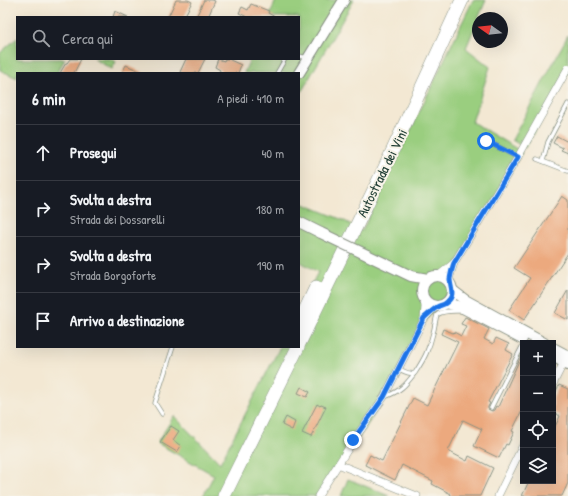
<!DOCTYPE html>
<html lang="it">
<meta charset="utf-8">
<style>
body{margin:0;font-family:"Patrick Hand",sans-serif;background:#20242c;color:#f1f3f6}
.controls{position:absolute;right:12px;bottom:12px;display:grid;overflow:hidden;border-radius:0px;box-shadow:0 4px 16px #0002}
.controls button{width:36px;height:36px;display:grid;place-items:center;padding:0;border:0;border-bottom:1px solid #363941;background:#171b24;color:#f1f3f6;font:20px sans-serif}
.compass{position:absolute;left:472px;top:12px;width:36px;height:36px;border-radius:50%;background:#171b24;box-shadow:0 4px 16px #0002;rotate:285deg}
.stop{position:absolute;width:12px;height:12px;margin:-9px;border:3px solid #1a73e8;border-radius:50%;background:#fff}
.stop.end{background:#1a73e8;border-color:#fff;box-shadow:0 1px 4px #0008}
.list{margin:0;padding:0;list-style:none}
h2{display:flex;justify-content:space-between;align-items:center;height:52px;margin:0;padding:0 16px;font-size:17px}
h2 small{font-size:13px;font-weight:400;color:#9ea1a6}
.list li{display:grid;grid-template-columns:26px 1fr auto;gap:12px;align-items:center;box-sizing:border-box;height:56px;padding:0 16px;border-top:1px solid #363941}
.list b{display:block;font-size:15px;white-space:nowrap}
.list p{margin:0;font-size:13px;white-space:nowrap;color:#9ea1a6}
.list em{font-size:13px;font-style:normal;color:#9ea1a6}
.icon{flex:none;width:22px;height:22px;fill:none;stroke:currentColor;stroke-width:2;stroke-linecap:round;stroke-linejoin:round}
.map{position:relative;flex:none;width:568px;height:496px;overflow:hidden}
.search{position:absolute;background:#171b24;box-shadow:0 4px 16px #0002;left:16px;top:16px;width:284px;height:44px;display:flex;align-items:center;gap:10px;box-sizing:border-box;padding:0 14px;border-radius:0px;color:#9ea1a6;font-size:15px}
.panel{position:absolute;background:#171b24;box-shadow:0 4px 16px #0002;left:16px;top:72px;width:284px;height:276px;border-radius:0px}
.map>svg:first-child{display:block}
</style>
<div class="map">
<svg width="568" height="496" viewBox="0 0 568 496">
<rect width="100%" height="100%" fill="#f7f3e8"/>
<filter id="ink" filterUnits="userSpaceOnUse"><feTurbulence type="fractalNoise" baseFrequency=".025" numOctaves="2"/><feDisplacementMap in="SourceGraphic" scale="8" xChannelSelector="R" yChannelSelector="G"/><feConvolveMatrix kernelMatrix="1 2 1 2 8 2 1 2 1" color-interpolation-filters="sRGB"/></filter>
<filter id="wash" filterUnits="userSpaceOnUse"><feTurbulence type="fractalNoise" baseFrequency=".012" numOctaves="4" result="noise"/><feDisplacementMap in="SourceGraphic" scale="16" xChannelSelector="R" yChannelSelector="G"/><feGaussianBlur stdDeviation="0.9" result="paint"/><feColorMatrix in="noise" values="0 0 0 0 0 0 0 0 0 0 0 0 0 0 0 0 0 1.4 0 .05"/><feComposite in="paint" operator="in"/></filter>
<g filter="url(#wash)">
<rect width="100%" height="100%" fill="#f3e8d3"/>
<g fill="#9ace7f" stroke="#5c865a">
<polygon points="276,0 354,0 299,96 299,73 244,73 250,59 299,59 299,17 269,17"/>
<polygon points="473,0 486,0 466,48 490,67 472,122 522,152 461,255 453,274 455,287 453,299 442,308 433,311 416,334 386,397 320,496 203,496 214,475 157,443 174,416 220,463 280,347 299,347 299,309 318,272 299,261 299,202 343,220 362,231"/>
<polygon points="568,35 568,72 525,148 512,140"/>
<polygon points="17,38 17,59 65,59 57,73 17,73 17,78 0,70 0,53"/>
<polygon points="94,59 112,59 116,62 112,69"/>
<polygon points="348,479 389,496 341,496"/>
</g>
<g id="blocks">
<g fill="#eca97e">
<polygon points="176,0 188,0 192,2 184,17 168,17"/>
<polygon points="204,0 212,0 215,1 208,17 196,17"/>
<polygon points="251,4 269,11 268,13 275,17 247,17 239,13 242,7 248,10"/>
<polygon points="115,11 128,17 113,17"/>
<polygon points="70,59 81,59 74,73 60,73 66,63 67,63"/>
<polygon points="186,59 205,59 198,73 182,73 180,72"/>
<polygon points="218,59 224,61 225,59 228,59 241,65 238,73 219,73 220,70 215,67"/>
<polygon points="126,65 144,73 122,73"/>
<polygon points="557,136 568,142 568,153 561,150 563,148 553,143"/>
<polygon points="562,196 568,200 568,253 524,320 509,310 530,278 514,268"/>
<polygon points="568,290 568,320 555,313"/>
<polygon points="465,317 489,329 484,339 493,344 496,338 509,344 506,350 513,354 488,402 490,403 488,407 488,409 492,411 494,410 496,406 498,407 523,352 523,409 512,431 514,432 508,445 506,444 499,458 474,446 482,429 463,420 448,451 467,461 469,456 493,468 480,496 450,496 451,494 432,484 433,481 402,465 395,480 365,465 370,455 382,461 413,398 427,405 458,342 441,334 443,329 453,333 454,332 461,336 466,326 461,324"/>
<polygon points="559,385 568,389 568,483 562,496 522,496 529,481 553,481 553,431 560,416 553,412 553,398"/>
<polygon points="301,387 310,392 307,397 298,393"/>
<polygon points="317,404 320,406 321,405 326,407 311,437 302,433"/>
<polygon points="286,417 295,422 292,430 282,425"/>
<polygon points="171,426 179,431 173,440 181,446 177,452 160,442"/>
</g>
</g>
</g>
<g filter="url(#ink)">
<use href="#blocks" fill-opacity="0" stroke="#899284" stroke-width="1"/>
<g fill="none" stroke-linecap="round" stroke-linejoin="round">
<defs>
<g id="lane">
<polyline points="299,56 307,58"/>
<polyline points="277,73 285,59"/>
<polyline points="487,141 517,157"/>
<polyline points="537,159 568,171"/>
<polyline points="543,161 548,142 568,104"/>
<path d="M399,369C404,371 409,375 415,373C424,359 429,350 433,333C435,327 435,321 437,315C443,310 453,311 461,311"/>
<path d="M385,397C400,391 405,386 414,374"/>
<polyline points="491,408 523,345"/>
<polyline points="162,414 155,403 173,347"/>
</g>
<g id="street">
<polyline points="438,276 454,263"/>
<polyline points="450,283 450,276 454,263 518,157 568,68"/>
<polyline points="424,319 425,307 424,299"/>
<polyline points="553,384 565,360"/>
<polyline points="338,464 417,496"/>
<polyline points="318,496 353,441 384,397 424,319 433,309 439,306"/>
<polyline points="498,496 523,445"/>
</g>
<g id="secondary">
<polyline points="299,73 344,0"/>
<polyline points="299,222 321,233"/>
<polyline points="367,255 411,276 428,279"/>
<circle cx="437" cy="291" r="15"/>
<polyline points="452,290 465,300 544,343"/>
<polyline points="446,303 461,307 522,339"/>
<polyline points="553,348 568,356"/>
<polyline points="553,356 568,365"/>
</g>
<g id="highway">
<polyline points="299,323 316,287"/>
<polyline points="299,344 385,167 462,0"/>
<polyline points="224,496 298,347"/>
</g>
</defs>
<use href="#lane" stroke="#899284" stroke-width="5"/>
<use href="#street" stroke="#899284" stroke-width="8"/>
<use href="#secondary" stroke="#899284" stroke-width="12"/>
<use href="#highway" stroke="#899284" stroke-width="14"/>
<use href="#lane" stroke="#fff" stroke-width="3.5"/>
<use href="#street" stroke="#fff" stroke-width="7"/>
<use href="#secondary" stroke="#fff" stroke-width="10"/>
<use href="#highway" stroke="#fff" stroke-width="13"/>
<defs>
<polyline id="secondary-bridge" points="321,233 367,255"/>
</defs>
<use href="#secondary-bridge" stroke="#899284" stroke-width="12" stroke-linecap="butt"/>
<use href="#secondary-bridge" stroke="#fff" stroke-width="10"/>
</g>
</g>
<g fill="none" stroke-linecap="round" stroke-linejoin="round" filter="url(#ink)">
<path stroke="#1a73e8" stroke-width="5" d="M353,440L384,397L424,318C429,314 433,309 439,306C442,305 444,305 447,302C456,295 450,287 450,279C451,274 452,268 454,263L518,157L486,141"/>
</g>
<g text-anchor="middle" stroke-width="4" stroke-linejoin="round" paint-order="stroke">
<g font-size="14" fill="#1f3d34" stroke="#f7f3e8">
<text transform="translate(382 173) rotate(-64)" y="5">Autostrada dei Vini</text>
</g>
</g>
</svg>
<div class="controls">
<button>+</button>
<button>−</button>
<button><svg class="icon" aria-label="locate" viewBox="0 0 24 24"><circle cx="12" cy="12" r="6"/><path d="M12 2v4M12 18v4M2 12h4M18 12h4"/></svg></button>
<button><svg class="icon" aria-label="layers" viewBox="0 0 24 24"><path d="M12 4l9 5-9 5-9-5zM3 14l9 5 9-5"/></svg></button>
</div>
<svg class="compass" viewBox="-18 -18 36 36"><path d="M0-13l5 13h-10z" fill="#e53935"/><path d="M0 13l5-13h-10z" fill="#9ea1a6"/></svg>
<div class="stop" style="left:486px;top:141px"></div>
<div class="stop end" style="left:353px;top:440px"></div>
<div class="search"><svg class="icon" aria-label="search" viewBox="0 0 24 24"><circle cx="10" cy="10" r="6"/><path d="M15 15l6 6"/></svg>Cerca qui</div>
<section class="panel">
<h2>6 min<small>A piedi · 410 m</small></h2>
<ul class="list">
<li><svg class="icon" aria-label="ahead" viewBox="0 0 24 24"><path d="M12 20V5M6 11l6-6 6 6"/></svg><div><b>Prosegui</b></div><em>40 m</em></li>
<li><svg class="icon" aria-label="right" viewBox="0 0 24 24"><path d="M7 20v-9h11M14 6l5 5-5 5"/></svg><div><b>Svolta a destra</b><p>Strada dei Dossarelli</p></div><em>180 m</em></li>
<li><svg class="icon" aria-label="right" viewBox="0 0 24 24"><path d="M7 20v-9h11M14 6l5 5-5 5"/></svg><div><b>Svolta a destra</b><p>Strada Borgoforte</p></div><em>190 m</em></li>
<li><svg class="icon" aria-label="arrive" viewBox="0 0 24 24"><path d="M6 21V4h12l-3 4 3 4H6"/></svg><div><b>Arrivo a destinazione</b></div></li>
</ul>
</section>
</div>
